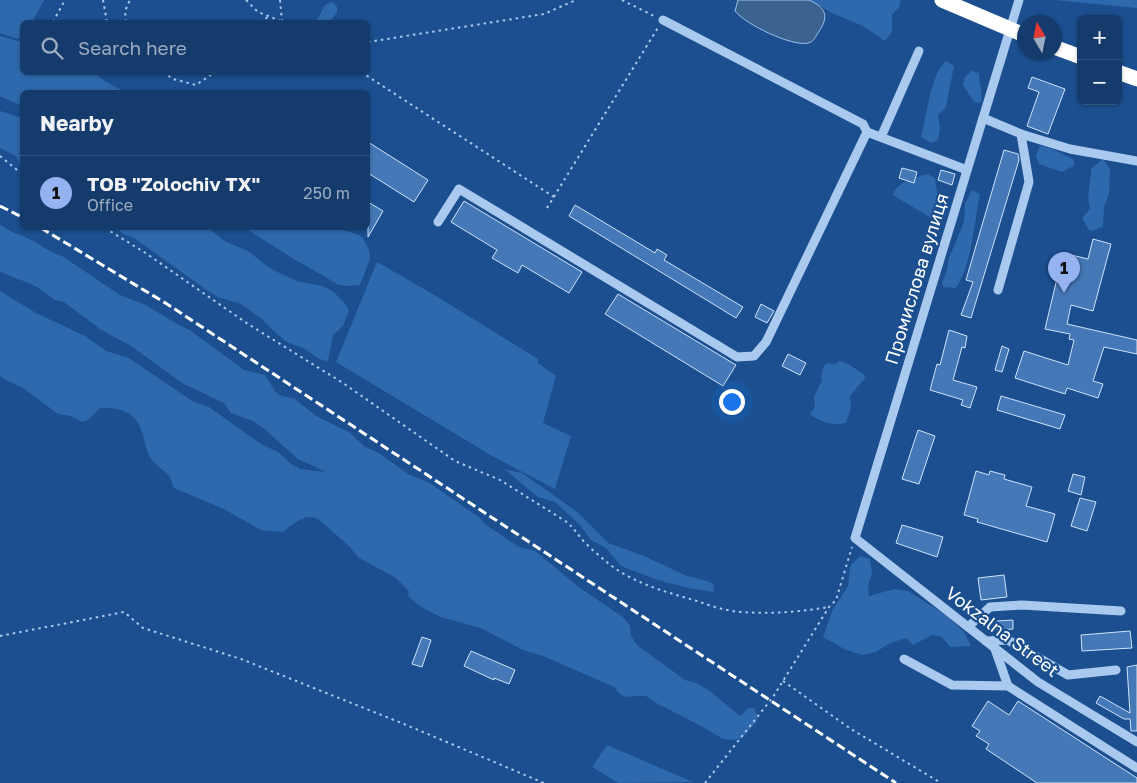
<!DOCTYPE html>
<meta charset="utf-8">
<style>
body{margin:0;font-family:"Golos Text",sans-serif;background:#1d4271;color:#f1f3f6}
.controls{position:absolute;right:15px;top:15px;display:grid;overflow:hidden;border-radius:8px;box-shadow:0 1px 4px #0004}
.controls button{width:45px;height:45px;display:grid;place-items:center;padding:0;border:0;border-bottom:1px solid #33557e;background:#143b6b;color:#f1f3f6;font:25px sans-serif}
.compass{position:absolute;left:1017px;top:15px;width:45px;height:45px;border-radius:50%;background:#143b6b;box-shadow:0 1px 4px #0004;rotate:350deg}
.you{position:absolute;left:731px;top:401px;width:18px;height:18px;margin:-12px;border:4px solid #fff;border-radius:50%;background:#1a73e8;box-shadow:0 0 0 8px #1a73e833}
.badge{display:grid;place-items:center;width:32px;height:32px;border-radius:50%;background:#95b2f1;color:#111;font-size:16px;font-weight:700}
.pin{position:absolute;translate:-50% -41px;filter:drop-shadow(0 1px 2px #0008)}
.pin::after{content:'';position:absolute;top:26px;width:18px;height:15px;background:inherit;clip-path:polygon(0 0,100% 0,50% 100%)}
.list{margin:0;padding:0;list-style:none}
h2{display:flex;justify-content:space-between;align-items:center;height:65px;margin:0;padding:0 20px;font-size:21px}
h2 small{font-size:16px;font-weight:400;color:#9dadc1}
.list li{display:grid;grid-template-columns:32px 1fr auto;gap:15px;align-items:center;box-sizing:border-box;height:75px;padding:0 20px;border-top:1px solid #33557e}
.list b{display:block;font-size:19px;white-space:nowrap}
.list p{margin:0;font-size:16px;white-space:nowrap;color:#9dadc1}
.list em{font-size:16px;font-style:normal;color:#9dadc1}
.icon{flex:none;width:28px;height:28px;fill:none;stroke:currentColor;stroke-width:2;stroke-linecap:round;stroke-linejoin:round}
.map{position:relative;flex:none;width:1137px;height:783px;overflow:hidden}
.search{position:absolute;background:#143b6b;box-shadow:0 1px 4px #0004;left:20px;top:20px;width:350px;height:55px;display:flex;align-items:center;gap:12px;box-sizing:border-box;padding:0 18px;border-radius:8px;color:#9dadc1;font-size:19px}
.panel{position:absolute;background:#143b6b;box-shadow:0 1px 4px #0004;left:20px;top:90px;width:350px;height:140px;border-radius:8px}
.map>svg:first-child{display:block}
</style>
<div class="map">
<svg width="1137" height="783" viewBox="0 0 1137 783">
<rect width="100%" height="100%" fill="#1b4f8f"/>
<g fill="#2e69ad">
<polygon points="0,0 44,0 32,22 22,22 22,36 17,39 0,33"/>
<polygon points="802,0 901,0 899,7 892,15 892,32 885,41 863,26 832,13 815,3"/>
<polygon points="1054,0 1137,0 1137,8"/>
<polygon points="332,2 337,7 337,13 329,22 316,22 325,5"/>
<polygon points="0,36 22,42 22,72 95,73 103,80 125,92 22,92 22,106 0,96"/>
<path d="M946,61L954,66L946,107L938,115L940,128L938,140L931,143L921,137C927,116 930,75 946,61Z"/>
<path d="M971,71L979,73C979,83 983,93 981,103L974,102L963,85L965,77Z"/>
<polygon points="0,111 22,118 22,168 16,156 0,148"/>
<polygon points="1040,146 1050,148 1073,159 1075,165 1062,172 1039,164 1036,155"/>
<path d="M1103,159L1110,169L1109,194L1104,207L1103,226L1093,231L1089,230L1082,218L1090,209C1086,196 1091,182 1091,169Z"/>
<path d="M927,174L935,178C936,184 936,190 938,195C941,207 947,210 936,221L893,195C896,182 915,178 927,174Z"/>
<path d="M972,190L980,194C974,223 972,264 956,288L943,287L942,282L946,273L949,258L964,222L965,204Z"/>
<path d="M0,224C10,233 18,233 29,239C41,244 49,253 62,256L120,295L146,305L177,324L191,331L244,370L265,375L275,391L279,395L295,399L316,416L349,432L365,447L379,453L408,474L428,482L479,517L486,525L519,547L535,551L580,588L623,617L630,626L631,636L637,645L685,680L696,683L707,689L740,716L748,708H754L758,717L756,722L741,739L729,740L723,739C702,726 680,715 658,704C654,702 650,697 645,696C631,694 625,703 614,687L543,656L523,650L483,629L441,617L421,607L408,596L409,591L396,578L359,558L348,545L318,519C303,513 294,524 283,532L261,530L224,509L174,488C172,483 171,477 167,474C161,468 154,464 150,457C146,450 145,443 143,435C137,412 121,407 100,408L88,420L82,422L71,416L58,414L23,388L2,378L0,376V291L36,313L85,336L106,351L129,358L192,401L209,407L261,444L278,452L291,464L300,469L326,472L298,459L262,427L253,421L231,413L224,403L182,383L131,346L100,329L64,302L55,300L37,287L26,282L0,272Z"/>
<polygon points="116,228 208,228 226,242 248,251 271,269 297,281 322,286 334,292 347,306 349,311 343,326 333,335 328,361 319,359 305,349 287,342 278,335 263,320 241,304 218,297 208,291 134,238 125,235"/>
<polygon points="245,228 338,228 359,235 363,238 369,250 370,259 360,285 347,286 339,285 294,259"/>
<polygon points="377,262 436,296 538,359 538,363 556,376 543,423 571,436 555,489 492,456 336,362"/>
<path d="M838,361C849,362 854,369 864,374L865,378L850,396L851,408L846,423C833,426 820,422 810,414L815,407L814,397L822,380L821,376L824,366L828,363L836,364Z"/>
<polygon points="504,469 522,473 545,489 577,512 608,543 644,556 687,576 710,582 714,585 713,592 688,588 658,580 621,566 606,548 591,540 580,525 555,502 538,497"/>
<polygon points="860,556 870,559 872,574 868,585 869,596 894,589 908,591 946,615 964,632 971,646 950,647 942,637 932,635 913,645 906,638 890,643 876,652 862,655 844,649 823,637 833,609 848,586 850,566"/>
<polygon points="607,745 693,782 618,783 592,767"/>
</g>
<path fill="#3c6290" stroke="#9cc4f0" d="M738,0H809C827,8 829,17 818,33C815,37 814,42 808,43C792,47 745,24 735,11Z"/>
<g fill="#4478b7" stroke="#cfe3fa">
<polygon points="1032,77 1065,89 1048,134 1027,126 1039,92 1028,88"/>
<polygon points="368,142 428,180 414,202 368,173"/>
<polygon points="1004,150 1018,154 1019,160 971,318 961,315 973,282 966,280"/>
<polygon points="902,168 917,172 914,183 899,178"/>
<polygon points="941,170 955,174 952,185 938,180"/>
<polygon points="464,201 582,272 569,293 522,265 518,273 492,258 497,250 451,222"/>
<polygon points="368,202 383,211 368,237"/>
<polygon points="575,205 655,253 657,249 667,255 664,260 743,307 736,318 569,216"/>
<polygon points="1093,239 1111,244 1093,311 1071,305 1067,324 1137,340 1137,354 1104,347 1093,381 1103,384 1098,398 1067,388 1065,394 1015,378 1024,351 1068,365 1074,340 1069,339 1070,334 1045,329 1063,253 1088,259"/>
<polygon points="618,294 736,365 723,386 605,314"/>
<polygon points="761,304 774,311 767,323 755,317"/>
<polygon points="949,330 967,336 965,348 962,347 953,380 977,387 970,408 961,405 963,400 930,390 937,364 940,365"/>
<polygon points="1002,346 1009,349 1002,372 995,370"/>
<polygon points="788,354 806,363 800,375 782,366"/>
<polygon points="1001,396 1065,415 1060,429 997,410"/>
<polygon points="918,430 935,436 919,484 902,479"/>
<polygon points="976,471 989,475 990,471 1005,475 1004,479 1032,487 1026,506 1055,514 1047,542 977,522 978,519 964,515"/>
<polygon points="1073,474 1085,477 1081,495 1068,491"/>
<polygon points="1080,498 1096,502 1087,531 1071,526"/>
<polygon points="902,525 943,537 937,557 896,543"/>
<polygon points="1004,575 1007,597 981,600 978,578"/>
<polygon points="1013,620 1013,629 997,630 997,621"/>
<polygon points="1130,631 1132,648 1082,651 1081,635"/>
<polygon points="422,637 431,640 422,667 412,664"/>
<polygon points="471,651 515,670 509,684 494,678 494,680 464,666"/>
<polygon points="1137,665 1137,731 1131,731 1130,719 1124,719 1096,703 1100,696 1130,713 1127,667"/>
<polygon points="988,701 1009,715 1018,701 1137,778 1137,783 1037,783 986,749 989,744 976,736 980,731 972,726"/>
</g>
<g fill="none" stroke-linecap="round" stroke-linejoin="round">
<g stroke="#a9c9ee" stroke-width="2" stroke-dasharray="2.5 4" stroke-linecap="butt">
<polyline points="103,0 107,22"/>
<polyline points="246,0 258,12 283,22"/>
<polyline points="280,0 282,22"/>
<polyline points="622,0 656,17"/>
<polyline points="53,22 65,0"/>
<polyline points="126,22 125,11 130,0"/>
<polyline points="260,22 268,17"/>
<polyline points="368,42 544,14 576,0"/>
<polyline points="163,72 173,79 196,85 215,72"/>
<polyline points="361,72 554,197"/>
<polyline points="0,156 22,174"/>
<polyline points="547,208 659,26"/>
<path d="M105,228L144,252L248,324L343,383L455,461L500,480L562,519C572,525 574,530 581,538C588,547 600,556 609,564C635,584 666,592 697,601C711,606 726,611 741,612C771,614 800,612 829,607"/>
<polyline points="0,636 124,612 143,628 241,659 404,724 544,783"/>
<polyline points="783,681 851,729 941,783"/>
<polyline points="705,783 773,697 829,607 836,600 852,547"/>
</g>
<g stroke="#a9c9ee" stroke-width="9">
<polyline points="1019,0 855,538 1038,682 1137,742"/>
<polyline points="663,20 863,124 867,132"/>
<polyline points="983,118 1021,134 1029,182 998,290"/>
<polyline points="1021,134 1070,149 1137,161"/>
<polyline points="881,137 919,51"/>
<polyline points="438,222 459,189 737,357 754,356 766,342 867,132 967,170"/>
<polyline points="968,627 990,607 1022,605 1121,611"/>
<polyline points="986,641 1008,640 1068,675 1116,670"/>
<polyline points="995,649 1008,686"/>
<polyline points="904,659 952,685 1008,686 1137,768"/>
</g>
<g stroke="#fff" stroke-width="15">
<polyline points="942,0 1024,35"/>
<polyline points="1054,47 1081,57"/>
<polyline points="1118,72 1137,79"/>
</g>
<g stroke="#fff" stroke-width="3" stroke-dasharray="9 4" stroke-linecap="butt">
<polyline points="0,206 22,217"/>
<polyline points="41,228 167,304 896,783"/>
</g>
</g>
<g text-anchor="middle" stroke-width="4.5" stroke-linejoin="round" paint-order="stroke">
<g font-size="18" fill="#fff" stroke="#1b4f8f">
<text transform="translate(917 279) rotate(-73)" y="6">Промислова вулиця</text>
<text transform="translate(1002 632) rotate(37)" y="6">Vokzalna Street</text>
</g>
</g>
</svg>
<div class="controls">
<button>+</button>
<button>−</button>
</div>
<svg class="compass" viewBox="-18 -18 36 36"><path d="M0-13l5 13h-10z" fill="#e53935"/><path d="M0 13l5-13h-10z" fill="#9dadc1"/></svg>
<div class="you"></div>
<div class="pin badge" style="left:1064px;top:293px">1</div>
<div class="search"><svg class="icon" aria-label="search" viewBox="0 0 24 24"><circle cx="10" cy="10" r="6"/><path d="M15 15l6 6"/></svg>Search here</div>
<section class="panel">
<h2>Nearby<small></small></h2>
<ul class="list">
<li><span class="badge">1</span><div><b>ТОВ &quot;Zolochiv TX&quot;</b><p>Office</p></div><em>250 m</em></li>
</ul>
</section>
</div>
